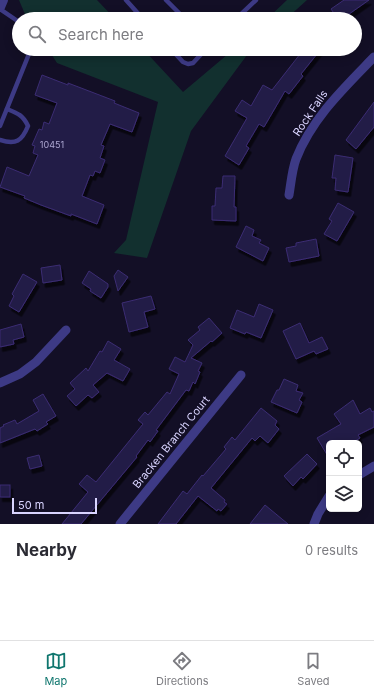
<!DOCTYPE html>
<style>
body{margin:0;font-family:Inter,sans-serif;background:#f7f7f7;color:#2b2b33}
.controls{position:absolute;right:12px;bottom:12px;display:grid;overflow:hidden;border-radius:6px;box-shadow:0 2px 10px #0003}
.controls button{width:36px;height:36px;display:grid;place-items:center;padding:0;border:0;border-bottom:1px solid #e1e1e2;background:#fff;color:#2b2b33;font:20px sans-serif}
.scale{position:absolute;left:12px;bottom:10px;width:85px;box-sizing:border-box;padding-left:4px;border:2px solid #d9d4ff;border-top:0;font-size:11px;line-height:14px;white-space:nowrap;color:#d9d4ff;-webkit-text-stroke:3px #130f26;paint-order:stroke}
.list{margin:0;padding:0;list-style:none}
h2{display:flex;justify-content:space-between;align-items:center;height:52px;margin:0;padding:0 16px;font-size:17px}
h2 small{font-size:13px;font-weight:400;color:#7c7c81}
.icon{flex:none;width:22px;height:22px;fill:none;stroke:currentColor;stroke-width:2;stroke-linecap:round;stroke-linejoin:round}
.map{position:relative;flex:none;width:374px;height:524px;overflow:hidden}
.search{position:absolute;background:#fff;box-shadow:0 2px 10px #0003;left:12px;right:12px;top:12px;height:44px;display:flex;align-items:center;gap:10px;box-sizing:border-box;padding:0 14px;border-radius:22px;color:#7c7c81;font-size:15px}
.sheet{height:116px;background:#fff}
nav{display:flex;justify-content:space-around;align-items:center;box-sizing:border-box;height:56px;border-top:1px solid #e1e1e2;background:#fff;font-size:11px;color:#7c7c81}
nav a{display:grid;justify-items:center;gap:2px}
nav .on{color:#0f766e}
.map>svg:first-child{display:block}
</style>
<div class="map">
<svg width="374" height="524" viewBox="0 0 374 524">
<defs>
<filter id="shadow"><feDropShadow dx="2.5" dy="4.5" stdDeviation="0" flood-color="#0009"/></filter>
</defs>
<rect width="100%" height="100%" fill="#130f26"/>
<g fill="#12302f">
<polygon points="19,0 97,0 115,19 27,19"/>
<polygon points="287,0 307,0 286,19 267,19"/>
<polygon points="48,49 143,49 183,92 234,49 254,49 247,55 191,131 147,258 114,253 126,240 158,102 57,63"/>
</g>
<g fill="#241b47" stroke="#3b2d73" filter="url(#shadow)">
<polygon points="344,0 369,0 342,19 338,19 331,9"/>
<polygon points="304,49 321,49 301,74 303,76 289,94 285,91 264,127 259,124 246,146 249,148 239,165 225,156 247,118 235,111 242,100 251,106 263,85 272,90"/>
<polygon points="42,75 68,85 68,83 115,101 114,103 139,113 132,132 110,124 101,145 104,146 100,158 105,160 100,173 95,171 93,176 90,175 82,196 104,205 97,224 71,214 71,216 41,205 24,198 25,196 0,187 7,167 29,176 38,155 33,153 35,146 32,145 39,129 42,130 44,122 49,124 57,103 35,95"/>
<polygon points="374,102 374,127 356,149 346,140"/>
<polygon points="335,155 353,158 348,192 335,190 336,178 332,178"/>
<polygon points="223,176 235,176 234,207 236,207 236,221 212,220 212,206 215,206 216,188 222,188"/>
<polygon points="338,203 354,212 337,241 324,234 332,221 329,219"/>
<polygon points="246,226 254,230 252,236 261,240 259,243 269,248 263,261 236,247"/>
<polygon points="316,239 319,256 289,262 286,248 296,246 296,243"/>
<polygon points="60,265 62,280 43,283 41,268"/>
<polygon points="118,270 128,277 118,291 114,276"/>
<polygon points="89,271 108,284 108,287 101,298 90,291 91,289 82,283"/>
<polygon points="23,274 37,282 19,312 9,306 14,296 12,294"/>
<polygon points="151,296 155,309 144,312 148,327 129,332 122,303"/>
<polygon points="259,304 273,310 261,338 246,332 245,334 230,328 237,310 254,317"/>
<polygon points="209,318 222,333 212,342 211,341 191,358 202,363 198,371 200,372 195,384 193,382 189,391 186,390 156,430 158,431 150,442 148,440 136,456 137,457 81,524 62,524 88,492 79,484 87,475 96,482 143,424 138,420 145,412 148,415 167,392 170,394 179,374 169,369 175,357 185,362 193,345 188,340 200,330 198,327"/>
<polygon points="300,323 309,343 322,337 328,349 316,354 314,351 296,359 283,331"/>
<polygon points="21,324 24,337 13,340 14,344 0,347 0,330"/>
<polygon points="108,341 121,349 114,360 130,369 123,381 107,373 93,385 99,392 92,398 88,395 76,406 67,396 75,389 70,383 86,368 88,371 100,351 102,352"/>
<polygon points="284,379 298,385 296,391 303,393 299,400 302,402 297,413 271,402 277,390 279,390"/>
<polygon points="43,394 56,416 46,422 48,424 37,431 35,429 0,443 0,428 4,426 3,425 15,420 17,424 39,411 33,400"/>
<polygon points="353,400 360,414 370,408 372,412 374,411 374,427 358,435 360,438 352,443 329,443 329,458 317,438 341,424 334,414"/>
<polygon points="261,408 277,421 275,425 279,429 268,443 260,436 255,441 252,438 211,488 225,500 224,502 227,504 221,511 218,509 217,511 198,496 176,524 158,524 183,491 187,494 202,475 203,476 226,449 224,447 232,437 235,440"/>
<polygon points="307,454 317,464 303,479 301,477 293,486 284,476"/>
<polygon points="39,455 42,466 30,469 27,458"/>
<rect x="0" y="485" width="10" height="12"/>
<polygon points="265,505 288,524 250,524"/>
</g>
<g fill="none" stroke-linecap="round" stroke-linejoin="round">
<g stroke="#3d3a85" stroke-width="4.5">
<polyline points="126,0 143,19"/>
<polyline points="166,0 185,19"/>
<polyline points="0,9 19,22"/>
<polyline points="236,19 256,0"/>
<polyline points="171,49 183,62 188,64 193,63 206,49"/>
<polyline points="0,126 31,49"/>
<path d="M0,140C16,145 22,141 28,126C23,115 17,113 7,109"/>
</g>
<g stroke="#3d3a85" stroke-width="9">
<path d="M289,195C291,183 292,170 296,159C312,118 344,88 374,57"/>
<polyline points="0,383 20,374 36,362 66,330"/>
<polyline points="359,475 374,466"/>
<polyline points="120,524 241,375"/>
<polyline points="314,524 318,514 329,496"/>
</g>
<polyline stroke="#3d3a85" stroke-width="10" points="0,7 3,0"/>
</g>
<g text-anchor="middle" stroke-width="3.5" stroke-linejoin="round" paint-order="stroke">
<g font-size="9" fill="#aca6d1">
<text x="52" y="148">10451</text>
</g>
<g font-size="11" fill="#d9d4ff" stroke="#130f26">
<text transform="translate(310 113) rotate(-56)" y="4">Rock Falls</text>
<text transform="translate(171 442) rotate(-51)" y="4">Bracken Branch Court</text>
</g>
</g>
</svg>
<div class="controls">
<button><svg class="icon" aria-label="locate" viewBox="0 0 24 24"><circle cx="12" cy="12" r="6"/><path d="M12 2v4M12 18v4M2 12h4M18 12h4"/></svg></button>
<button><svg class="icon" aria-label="layers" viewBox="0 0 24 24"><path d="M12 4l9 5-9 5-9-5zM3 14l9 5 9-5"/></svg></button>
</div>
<div class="scale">50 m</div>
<div class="search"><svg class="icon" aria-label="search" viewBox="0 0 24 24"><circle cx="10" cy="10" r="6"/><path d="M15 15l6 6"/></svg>Search here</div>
</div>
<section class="sheet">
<h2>Nearby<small>0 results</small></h2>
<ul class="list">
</ul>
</section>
<nav>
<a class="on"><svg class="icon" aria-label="map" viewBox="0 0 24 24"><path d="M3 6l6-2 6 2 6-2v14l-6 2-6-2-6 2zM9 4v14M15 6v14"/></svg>Map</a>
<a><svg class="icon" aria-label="directions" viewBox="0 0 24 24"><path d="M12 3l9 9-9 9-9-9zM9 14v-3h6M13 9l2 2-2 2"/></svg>Directions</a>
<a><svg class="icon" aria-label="saved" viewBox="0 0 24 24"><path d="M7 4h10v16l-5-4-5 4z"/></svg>Saved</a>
</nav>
